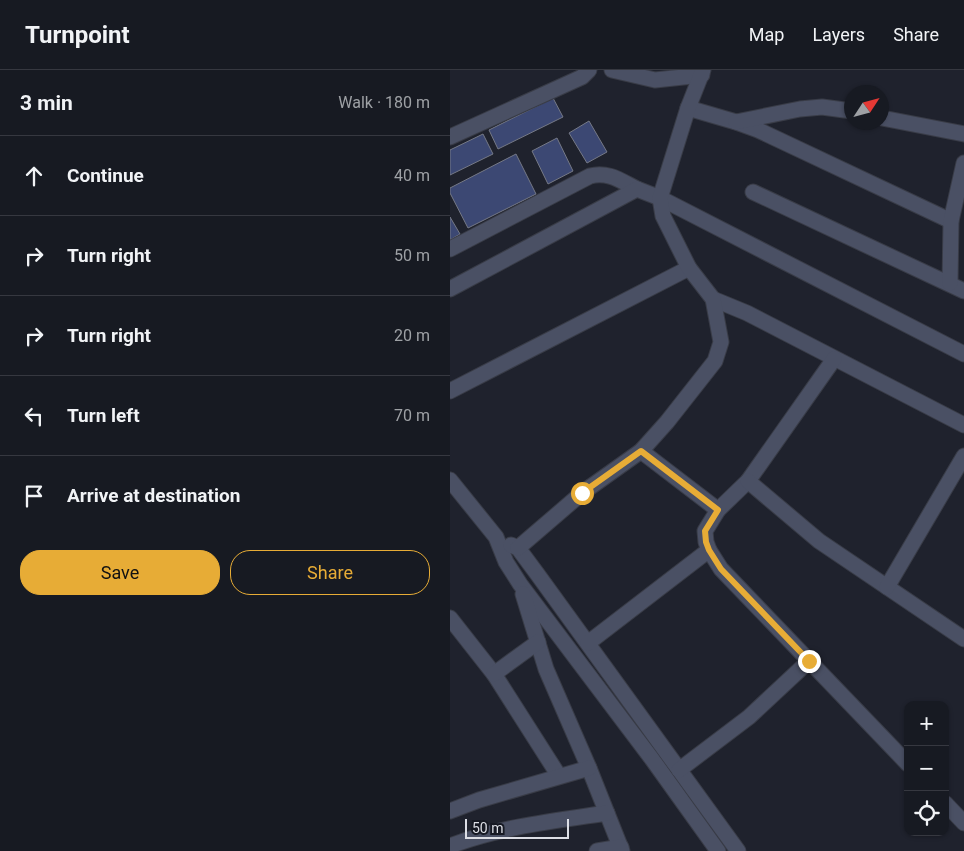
<!DOCTYPE html>
<meta charset="utf-8">
<style>
body{margin:0;font-family:Roboto,sans-serif;background:#20232a;color:#f1f3f6}
.controls{position:absolute;right:15px;bottom:15px;display:grid;overflow:hidden;border-radius:10px;box-shadow:0 1px 4px #0004}
.controls button{width:45px;height:45px;display:grid;place-items:center;padding:0;border:0;border-bottom:1px solid #363840;background:#171a22;color:#f1f3f6;font:25px sans-serif}
.compass{position:absolute;left:394px;top:15px;width:45px;height:45px;border-radius:50%;background:#171a22;box-shadow:0 1px 4px #0004;rotate:54deg}
.scale{position:absolute;left:15px;bottom:12px;width:104px;box-sizing:border-box;padding-left:5px;border:2px solid #dcdee5;border-top:0;font-size:14px;line-height:18px;white-space:nowrap;color:#dcdee5;-webkit-text-stroke:4px #161923;paint-order:stroke}
.stop{position:absolute;width:15px;height:15px;margin:-11px;border:4px solid #e7ac36;border-radius:50%;background:#fff}
.stop.end{background:#e7ac36;border-color:#fff;box-shadow:0 1px 5px #0008}
.list{margin:0;padding:0;list-style:none}
h2{display:flex;justify-content:space-between;align-items:center;height:65px;margin:0;padding:0 20px;font-size:21px}
h2 small{font-size:16px;font-weight:400;color:#9ea1a5}
.list li{display:grid;grid-template-columns:32px 1fr auto;gap:15px;align-items:center;box-sizing:border-box;height:80px;padding:0 20px;border-top:1px solid #363840}
.list b{display:block;font-size:19px;white-space:nowrap}
.list em{font-size:16px;font-style:normal;color:#9ea1a5}
.actions{display:flex;gap:10px;padding:15px 20px}
.actions a{flex:1;padding:11px 0;border:1px solid #e7ac36;border-radius:20px;text-align:center;font-size:18px;color:#e7ac36}
.actions .main{background:#e7ac36;color:#111}
.icon{flex:none;width:28px;height:28px;fill:none;stroke:currentColor;stroke-width:2;stroke-linecap:round;stroke-linejoin:round}
.map{position:relative;flex:none;width:514px;height:781px;overflow:hidden}
header{display:flex;align-items:center;gap:30px;box-sizing:border-box;height:70px;padding:0 25px;background:#171a22;border-bottom:1px solid #363840}
header strong{font-size:24px}
nav{display:flex;gap:28px;margin-inline-start:auto;font-size:18px}
main{display:flex}
aside{flex:1;background:#171a22}
.map>svg:first-child{display:block}
</style>
<header>
<strong>Turnpoint</strong>
<nav><a>Map</a><a>Layers</a><a>Share</a></nav>
</header>
<main>
<aside>
<h2>3 min<small>Walk · 180 m</small></h2>
<ul class="list">
<li><svg class="icon" aria-label="ahead" viewBox="0 0 24 24"><path d="M12 20V5M6 11l6-6 6 6"/></svg><div><b>Continue</b></div><em>40 m</em></li>
<li><svg class="icon" aria-label="right" viewBox="0 0 24 24"><path d="M7 20v-9h11M14 6l5 5-5 5"/></svg><div><b>Turn right</b></div><em>50 m</em></li>
<li><svg class="icon" aria-label="right" viewBox="0 0 24 24"><path d="M7 20v-9h11M14 6l5 5-5 5"/></svg><div><b>Turn right</b></div><em>20 m</em></li>
<li><svg class="icon" aria-label="left" viewBox="0 0 24 24"><path d="M17 20v-9H6M10 6l-5 5 5 5"/></svg><div><b>Turn left</b></div><em>70 m</em></li>
<li><svg class="icon" aria-label="arrive" viewBox="0 0 24 24"><path d="M6 21V4h12l-3 4 3 4H6"/></svg><div><b>Arrive at destination</b></div></li>
</ul>
<div class="actions"><a class="main">Save</a><a>Share</a></div>
</aside>
<div class="map">
<svg width="514" height="781" viewBox="0 0 514 781">
<rect width="100%" height="100%" fill="#1f222d"/>
<g fill="#3c4873" stroke="#757986">
<polygon points="103,28 113,47 48,79 39,60"/>
<polygon points="139,51 157,82 137,93 119,63"/>
<polygon points="33,64 43,84 0,105 0,80"/>
<polygon points="107,68 123,101 98,114 82,81"/>
<polygon points="66,84 86,124 18,158 0,123 0,118"/>
<polygon points="0,147 10,164 0,170"/>
</g>
<g fill="none" stroke-linecap="round" stroke-linejoin="round">
<defs>
<g id="minor">
<polyline points="162,0 205,10 252,5"/>
<polyline points="238,38 286,52 308,60 501,151"/>
<polyline points="432,48 514,64"/>
<polyline points="286,52 350,39 372,37 402,41"/>
<polyline points="0,67 132,7 139,0"/>
<polyline points="303,122 514,221"/>
<path d="M0,179L140,106C158,101 171,111 187,119"/>
<polyline points="500,213 501,151 514,93"/>
<polyline points="0,219 187,119 210,128 514,284"/>
<polyline points="263,229 297,243 514,355"/>
<polyline points="384,289 298,411 268,440 255,461 256,472 259,480 271,499 458,694"/>
<polyline points="0,321 239,198"/>
<polyline points="191,381 268,440"/>
<polyline points="0,410 46,467 56,492 70,514 202,689 268,781"/>
<polyline points="298,411 369,471 514,569"/>
<polyline points="61,475 68,478 88,505 288,781"/>
<polyline points="68,478 132,423 191,381 217,352 265,291 271,272 263,229 239,198 213,146 210,128 238,38 253,0"/>
<polyline points="437,517 514,386"/>
<polyline points="73,524 96,599 139,698 172,781"/>
<polyline points="0,548 44,604 109,706"/>
<polyline points="138,573 259,480"/>
<polyline points="44,604 88,572"/>
<polyline points="229,700 299,647 359,591"/>
<polyline points="495,733 514,753"/>
<polyline points="0,741 29,730 139,698"/>
<path d="M0,776C50,757 103,751 157,743"/>
<polyline points="147,781 171,777"/>
</g>
</defs>
<use href="#minor" stroke="#393c47" stroke-width="17"/>
<use href="#minor" stroke="#4a5064" stroke-width="15"/>
</g>
<g fill="none" stroke-linecap="round" stroke-linejoin="round">
<polyline stroke="#e7ac36" stroke-width="6" points="132,423 191,381 268,440 255,461 256,472 259,480 271,499 359,591"/>
</g>
</svg>
<div class="controls">
<button>+</button>
<button>−</button>
<button><svg class="icon" aria-label="locate" viewBox="0 0 24 24"><circle cx="12" cy="12" r="6"/><path d="M12 2v4M12 18v4M2 12h4M18 12h4"/></svg></button>
</div>
<svg class="compass" viewBox="-18 -18 36 36"><path d="M0-13l5 13h-10z" fill="#e53935"/><path d="M0 13l5-13h-10z" fill="#9ea1a5"/></svg>
<div class="scale">50 m</div>
<div class="stop" style="left:132px;top:423px"></div>
<div class="stop end" style="left:359px;top:591px"></div>
</div>
</main>
